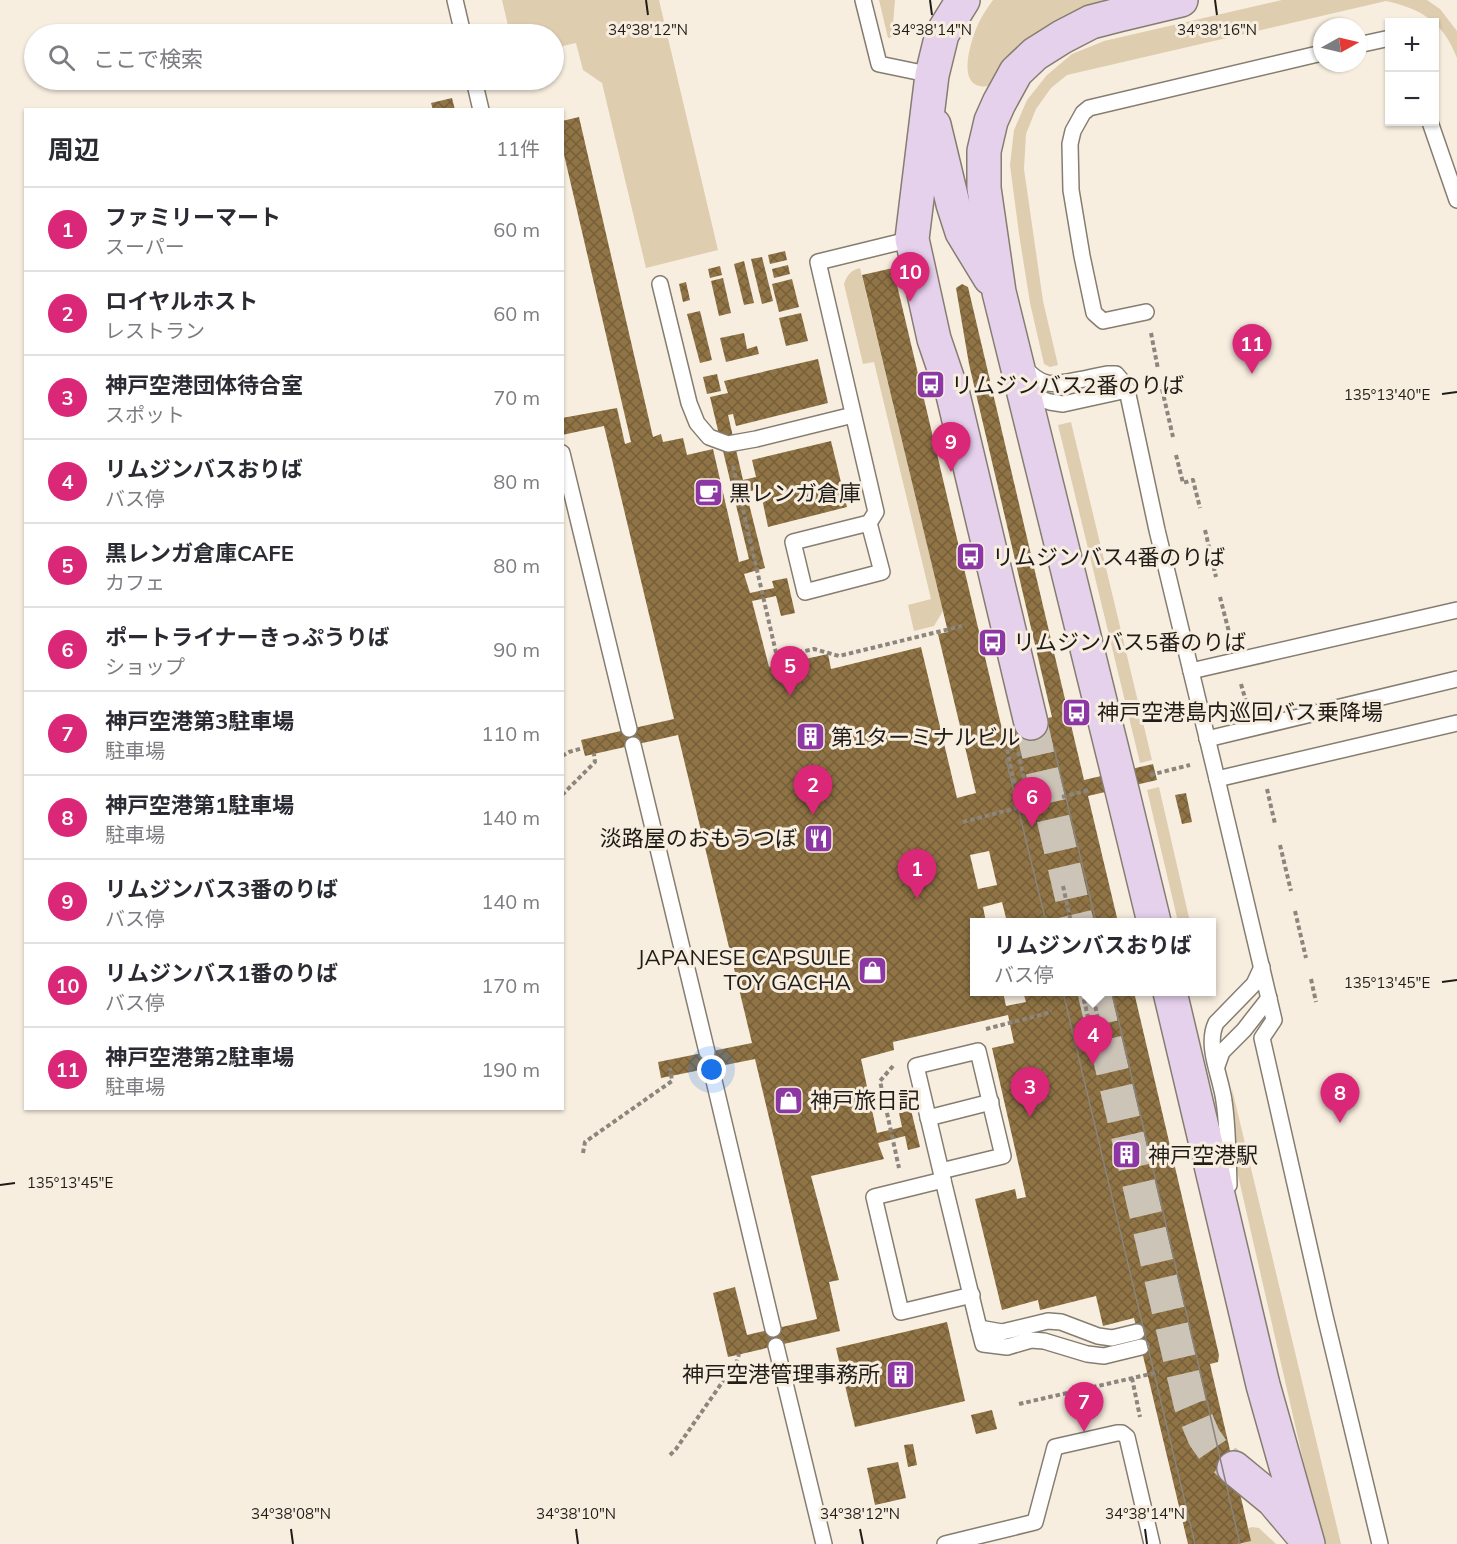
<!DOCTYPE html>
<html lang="ja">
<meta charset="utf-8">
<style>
body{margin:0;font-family:Mulish,"Noto Sans JP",sans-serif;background:#f2f2f3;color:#2b2b33}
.controls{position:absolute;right:18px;top:18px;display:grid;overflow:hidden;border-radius:0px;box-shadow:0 2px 4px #0004}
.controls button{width:54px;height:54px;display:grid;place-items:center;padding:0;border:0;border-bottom:2px solid #e1e1e2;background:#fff;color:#2b2b33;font:30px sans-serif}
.compass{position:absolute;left:1313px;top:18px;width:54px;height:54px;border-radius:50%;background:#fff;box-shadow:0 2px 4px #0004;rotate:82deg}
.you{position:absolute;left:712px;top:1070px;width:21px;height:21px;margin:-15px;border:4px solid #fff;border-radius:50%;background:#1a73e8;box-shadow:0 0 0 9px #1a73e833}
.badge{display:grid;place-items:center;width:39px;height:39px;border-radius:50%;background:#db2777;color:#fff;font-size:20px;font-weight:700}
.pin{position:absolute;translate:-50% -50px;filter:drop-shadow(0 2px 3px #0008)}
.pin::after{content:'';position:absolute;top:32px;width:21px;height:18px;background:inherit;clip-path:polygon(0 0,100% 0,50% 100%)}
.popup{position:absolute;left:970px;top:918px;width:246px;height:78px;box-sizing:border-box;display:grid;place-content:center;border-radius:0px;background:#fff;filter:drop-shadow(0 2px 4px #0005);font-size:20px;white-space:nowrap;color:#7c7c81}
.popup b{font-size:22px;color:#2b2b33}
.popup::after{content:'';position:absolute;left:50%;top:100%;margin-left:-12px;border:12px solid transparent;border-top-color:#fff}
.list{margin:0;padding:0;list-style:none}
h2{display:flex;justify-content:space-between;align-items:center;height:78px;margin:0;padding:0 24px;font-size:26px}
h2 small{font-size:20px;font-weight:400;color:#7c7c81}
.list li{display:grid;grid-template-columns:39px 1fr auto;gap:18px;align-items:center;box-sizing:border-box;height:84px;padding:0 24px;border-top:2px solid #e1e1e2}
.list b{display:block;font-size:22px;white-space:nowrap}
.list p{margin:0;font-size:20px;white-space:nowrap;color:#7c7c81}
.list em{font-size:20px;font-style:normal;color:#7c7c81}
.icon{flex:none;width:33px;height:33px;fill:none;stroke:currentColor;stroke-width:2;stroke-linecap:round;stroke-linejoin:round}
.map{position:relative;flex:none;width:1457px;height:1544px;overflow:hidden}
.search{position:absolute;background:#fff;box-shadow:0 2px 4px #0004;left:24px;top:24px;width:540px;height:66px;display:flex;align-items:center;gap:15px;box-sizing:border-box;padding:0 21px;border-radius:33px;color:#7c7c81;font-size:22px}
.panel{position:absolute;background:#fff;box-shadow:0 2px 4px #0004;left:24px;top:108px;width:540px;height:1002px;border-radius:0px}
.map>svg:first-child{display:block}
</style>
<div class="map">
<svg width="1457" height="1544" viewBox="0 0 1457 1544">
<defs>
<pattern id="building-cross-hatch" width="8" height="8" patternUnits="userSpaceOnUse" patternTransform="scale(1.5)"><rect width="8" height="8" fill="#907446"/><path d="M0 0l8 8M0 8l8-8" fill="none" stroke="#755f39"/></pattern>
</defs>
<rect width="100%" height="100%" fill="#f8eee0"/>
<g fill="#dfcdb0">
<polygon points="502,0 659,0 718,250 646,268 602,83 583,70 576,43 554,48 554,34 510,34"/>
<polygon points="879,0 895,0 892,37 888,38"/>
<path d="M993,0H1116C1104,3 1091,5 1080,9C1042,25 1011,52 989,86C956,91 969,47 976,29C980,19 986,9 993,0Z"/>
<path d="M1282,0H1427L1440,9L1457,31V58C1443,22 1422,9 1386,1L1067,75L1051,88L1036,109L1026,134L1024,169L1043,301L1058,365L1050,367L1044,364L1030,303L1019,234L1010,165L1014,130L1027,100L1047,75L1072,54L1104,41Z"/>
<path d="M860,268L943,611L934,626L914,631L908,605L931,599L874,362L863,364L844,284C847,275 851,270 860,268Z"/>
<polygon points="1071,422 1152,760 1140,763 1058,425"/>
<polygon points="1159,787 1190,922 1178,922 1147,790"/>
<polygon points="1232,1089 1341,1544 1323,1544 1314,1508 1235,1162"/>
<polygon points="1252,1527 1259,1528 1276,1544 1234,1544 1242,1531"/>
</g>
<g fill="url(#building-cross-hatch)" fill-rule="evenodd">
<polygon points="452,98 455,110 433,110 431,103"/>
<path d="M579,117L653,437L661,434L663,442L683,438L687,455L713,449L739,562L749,559L710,397L728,393L724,381L818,359L828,403L736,426L733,414L728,415L743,480L756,477L752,460L831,441L847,507L768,527L760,489L746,492L765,568L744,574L750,593L774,588L772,581L787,578L795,613L781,616L776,596L752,601L769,667L828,654L831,669L921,647L957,798L976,793L938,634L948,632L862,275L893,268L1002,729L1052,717L969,364L956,288L962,284L968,287L1084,780L1153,764L1157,780L1088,796L1118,922H1007L1002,902L983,907L986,922H974V992H1003L1006,1006L1026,1002L1023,992H1134L1219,1355L1218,1362L1210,1364L1251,1541L1237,1544H1188L1134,1318L1103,1326L1096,1296L1040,1310L1038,1300L1002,1310L975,1199L1015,1189L1017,1199L1026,1197L992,1048L1014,1043L1008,1015L893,1042L894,1050L861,1059L877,1133L902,1127L899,1113L911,1110L920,1147L908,1150L905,1136L878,1143L884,1159L811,1176L839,1280L829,1282L840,1331L728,1357L713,1293L735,1287L747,1335L817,1319L755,1059L661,1078L658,1062L752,1043L678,735L585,756L581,740L674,719L604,426L562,435V418L617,408L625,444L631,442L562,146V121ZM989,851L997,885L978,889L970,855Z"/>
<polygon points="785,251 787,260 770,264 768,255"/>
<polygon points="762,257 773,301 762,304 751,259"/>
<polygon points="744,261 754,303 744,305 734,264"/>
<polygon points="788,265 790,274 774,278 772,269"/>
<polygon points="720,266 722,275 710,278 708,269"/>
<polygon points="723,278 731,313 719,316 711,281"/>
<polygon points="792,279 799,307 779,312 772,284"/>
<polygon points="686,282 690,300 683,302 679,284"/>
<polygon points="700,311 712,360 700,363 687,314"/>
<polygon points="801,313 808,341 786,346 779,318"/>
<polygon points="744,333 747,349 757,346 759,354 726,362 720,338"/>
<polygon points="717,374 721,391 707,394 703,377"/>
<polygon points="1186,793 1192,822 1182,824 1175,795"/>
<polygon points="947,1322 965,1401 855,1427 836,1348"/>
<polygon points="992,1410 997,1429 976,1434 971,1415"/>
<polygon points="913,1444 917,1465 908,1467 904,1445"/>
<polygon points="898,1462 906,1498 875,1505 867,1468"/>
</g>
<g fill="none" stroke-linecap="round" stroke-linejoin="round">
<g stroke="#cdc4b8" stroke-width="33" stroke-dasharray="33 16" stroke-linecap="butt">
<polyline points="1031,723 1077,922"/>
<polyline points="1094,992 1190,1404 1204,1437 1213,1450 1234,1468"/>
</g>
<defs>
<g id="lane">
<polyline points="455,0 463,34"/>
<polyline points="863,0 879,64 932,75"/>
<polyline points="1358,45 1390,38"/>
<polyline points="474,80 481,110"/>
<polyline points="1430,122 1457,200"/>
<polyline points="660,284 689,403 697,423 709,437 728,444 756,439 853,415"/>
<polyline points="1146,312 1103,321 1094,313 1082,256 1071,190 1070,144 1073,131 1083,113 1089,108 1322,53"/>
<path d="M1024,367C1030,374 1038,381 1047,383C1060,386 1094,376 1108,374H1116L1122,381L1127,390L1157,530L1217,779"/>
<polyline points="1027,390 1035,397 1050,402 1063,404 1127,390"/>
<polyline points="562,453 629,729"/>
<polyline points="869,523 876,512 818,262 912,239"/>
<polygon points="869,523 882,572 805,592 793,542"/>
<polyline points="1191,671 1457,610"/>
<polyline points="1207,739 1457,679"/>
<polyline points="633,745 707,1052"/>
<polyline points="1217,1066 1222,1052 1244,1030 1269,998"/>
<polyline points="711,1068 773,1329"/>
<polyline points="928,1118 991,1102"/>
<polyline points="941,1171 1003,1156 978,1051 916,1066 943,1180 979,1328"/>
<polyline points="943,1180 874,1197 901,1312 972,1295"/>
<path d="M1229,1185C1228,1157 1228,1128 1224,1101C1221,1077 1205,1046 1216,1023L1254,984L1262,967"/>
<polyline points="1137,1332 1112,1338 1098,1336 1061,1322 1048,1321 1002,1332 979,1328 983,1344 1007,1347 1031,1340 1044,1341 1087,1354 1104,1356 1141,1347"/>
<polyline points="776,1346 824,1544"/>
<polyline points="945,1544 1035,1522 1055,1447 1117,1433 1122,1433 1127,1437 1152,1544"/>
<polyline points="1380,1544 1325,1316 1262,1038 1274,1020 1217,779 1457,723"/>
</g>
<g id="secondary">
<polyline points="963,0 942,34 932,75 912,239 934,339 953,395 1031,723"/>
<polyline points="934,125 953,204 962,232 990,278"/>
<polyline points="1154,922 1120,782 999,292 984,188 984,151 991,121 999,103 1016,72 1035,54 1062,37 1091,22 1118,15 1181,0"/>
<polyline points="1170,992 1263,1385 1308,1544"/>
<polyline points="1234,1468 1273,1500 1300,1532"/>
</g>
</defs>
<use href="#lane" stroke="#857d70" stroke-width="18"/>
<use href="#secondary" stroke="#857d70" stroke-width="36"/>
<g stroke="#8d867d" stroke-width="4" stroke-dasharray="4.5 3" stroke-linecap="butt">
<polyline points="1151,333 1158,369"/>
<polyline points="1162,389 1173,437"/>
<polyline points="1176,455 1183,483 1193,480 1200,508"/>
<polyline points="733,466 777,657 814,649 839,656 962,626"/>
<polyline points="1205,530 1216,577"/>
<polyline points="1220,597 1231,640"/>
<polyline points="1241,684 1247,705"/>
<polyline points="1014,748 1007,749 1015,786"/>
<polyline points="1018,752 1025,783"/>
<polyline points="562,756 569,752 583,748"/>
<polyline points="1150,775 1190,765"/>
<polyline points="1267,789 1275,824"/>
<polyline points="562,795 595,762 594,754"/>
<polyline points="1062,797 1089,790"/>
<polyline points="963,822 1032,804"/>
<polyline points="1280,845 1291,891"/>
<polyline points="1063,886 1071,922"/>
<polyline points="1295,911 1306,958"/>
<polyline points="1311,979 1316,1002"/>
<polyline points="1082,992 1093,1038"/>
<polyline points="1092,992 1102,1036"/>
<polyline points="986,1029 1052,1012"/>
<polyline points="893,1066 880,1081 899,1168"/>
<polyline points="583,1153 585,1142 672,1081 670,1068"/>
<polyline points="1132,1378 1140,1417"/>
<polyline points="1019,1404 1159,1372"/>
<polyline points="670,1455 676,1449 737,1361 739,1354"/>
</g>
<use href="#lane" stroke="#fff" stroke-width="15"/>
<use href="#secondary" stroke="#e6d1ed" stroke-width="33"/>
<g stroke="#8a837a" stroke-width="1.5">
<polyline points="1054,748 1096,922"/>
<polyline points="1006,759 1046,922"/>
<polyline points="1063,992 1195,1544"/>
<polyline points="1112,992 1240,1544"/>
</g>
</g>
<path fill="none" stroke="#201d18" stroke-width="2" d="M646,0L648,15M930,0L932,15M1215,0L1217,15M1442,394L1457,392M1442,982L1457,980M0,1185L15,1183M291,1529L293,1544M576,1529L578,1544M860,1529L863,1544M1145,1529L1147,1544"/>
<defs>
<symbol id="bus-square" viewBox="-11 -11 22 22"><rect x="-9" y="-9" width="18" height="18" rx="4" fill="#8d37a4" stroke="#f8eee0"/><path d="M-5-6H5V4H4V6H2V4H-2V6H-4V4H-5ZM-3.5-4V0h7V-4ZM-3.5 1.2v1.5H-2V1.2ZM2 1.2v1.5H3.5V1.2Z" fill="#fff"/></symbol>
<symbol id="cafe-square" viewBox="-11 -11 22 22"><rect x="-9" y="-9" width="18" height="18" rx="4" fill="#8d37a4" stroke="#f8eee0"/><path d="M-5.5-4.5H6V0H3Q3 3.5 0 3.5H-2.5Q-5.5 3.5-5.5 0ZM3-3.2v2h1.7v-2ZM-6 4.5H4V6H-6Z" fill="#fff"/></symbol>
<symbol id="building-square" viewBox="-11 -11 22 22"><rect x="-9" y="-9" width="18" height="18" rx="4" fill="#8d37a4" stroke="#f8eee0"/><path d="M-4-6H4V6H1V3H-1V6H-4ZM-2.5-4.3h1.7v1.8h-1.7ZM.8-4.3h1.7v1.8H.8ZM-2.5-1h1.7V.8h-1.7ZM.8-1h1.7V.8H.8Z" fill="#fff"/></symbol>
<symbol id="restaurant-square" viewBox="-11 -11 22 22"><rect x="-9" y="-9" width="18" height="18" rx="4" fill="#8d37a4" stroke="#f8eee0"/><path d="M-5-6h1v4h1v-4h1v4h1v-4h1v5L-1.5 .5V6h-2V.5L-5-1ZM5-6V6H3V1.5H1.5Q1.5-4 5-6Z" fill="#fff"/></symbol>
<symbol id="shop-square" viewBox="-11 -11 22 22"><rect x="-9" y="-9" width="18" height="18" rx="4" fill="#8d37a4" stroke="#f8eee0"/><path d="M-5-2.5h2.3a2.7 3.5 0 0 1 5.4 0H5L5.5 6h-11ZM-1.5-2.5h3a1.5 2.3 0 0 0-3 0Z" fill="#fff"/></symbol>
</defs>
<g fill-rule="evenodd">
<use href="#bus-square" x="914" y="368" width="33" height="33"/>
<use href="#cafe-square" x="692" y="476" width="33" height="33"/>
<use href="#bus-square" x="954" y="540" width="33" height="33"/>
<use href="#bus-square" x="976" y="626" width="33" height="33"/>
<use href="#bus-square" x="1060" y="696" width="33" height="33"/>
<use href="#building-square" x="794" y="720" width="33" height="33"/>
<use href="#restaurant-square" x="802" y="822" width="33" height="33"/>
<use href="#shop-square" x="856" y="954" width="33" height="33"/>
<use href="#shop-square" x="772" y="1084" width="33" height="33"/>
<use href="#building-square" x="1110" y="1138" width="33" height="33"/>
<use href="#building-square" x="884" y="1358" width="33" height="33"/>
</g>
<g text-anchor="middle" stroke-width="6" stroke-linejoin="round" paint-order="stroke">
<g font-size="22" fill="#201d18" stroke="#f8eee0" text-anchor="start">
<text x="951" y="393">リムジンバス2番のりば</text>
<text x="729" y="501">黒レンガ倉庫</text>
<text x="992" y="565">リムジンバス4番のりば</text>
<text x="1013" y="650">リムジンバス5番のりば</text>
<text x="1097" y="720">神戸空港島内巡回バス乗降場</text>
<text x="831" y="745">第1ターミナルビル</text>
<text x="797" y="846" text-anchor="end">淡路屋のおもうつぼ</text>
<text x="851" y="965" text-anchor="end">JAPANESE CAPSULE<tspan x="851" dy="25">TOY GACHA</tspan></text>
<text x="810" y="1108">神戸旅日記</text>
<text x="1148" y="1163">神戸空港駅</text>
<text x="880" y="1382" text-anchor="end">神戸空港管理事務所</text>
</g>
</g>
<g font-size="15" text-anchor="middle" fill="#201d18" stroke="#f8eee0" stroke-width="6" stroke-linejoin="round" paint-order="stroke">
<text x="648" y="35">34°38'12"N</text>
<text x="932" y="35">34°38'14"N</text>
<text x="1217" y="35">34°38'16"N</text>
<text x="1387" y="400">135°13'40"E</text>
<text x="1387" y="988">135°13'45"E</text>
<text x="70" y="1188">135°13'45"E</text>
<text x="291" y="1519">34°38'08"N</text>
<text x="576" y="1519">34°38'10"N</text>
<text x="860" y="1519">34°38'12"N</text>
<text x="1145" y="1519">34°38'14"N</text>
</g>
</svg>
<div class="controls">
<button>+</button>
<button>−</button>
</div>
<svg class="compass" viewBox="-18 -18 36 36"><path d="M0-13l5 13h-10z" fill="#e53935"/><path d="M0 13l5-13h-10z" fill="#7c7c81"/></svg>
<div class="you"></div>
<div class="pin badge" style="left:917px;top:899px">1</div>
<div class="pin badge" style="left:813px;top:815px">2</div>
<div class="pin badge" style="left:1030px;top:1117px">3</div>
<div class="pin badge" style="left:1093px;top:1065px">4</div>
<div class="popup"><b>リムジンバスおりば</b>バス停</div>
<div class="pin badge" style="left:790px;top:696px">5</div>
<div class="pin badge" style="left:1032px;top:827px">6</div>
<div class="pin badge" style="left:1084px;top:1432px">7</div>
<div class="pin badge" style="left:1340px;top:1123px">8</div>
<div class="pin badge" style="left:951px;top:472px">9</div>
<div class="pin badge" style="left:910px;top:302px">10</div>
<div class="pin badge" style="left:1252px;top:374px">11</div>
<div class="search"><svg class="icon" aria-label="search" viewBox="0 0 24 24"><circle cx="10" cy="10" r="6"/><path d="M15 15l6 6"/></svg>ここで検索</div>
<section class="panel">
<h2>周辺<small>11件</small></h2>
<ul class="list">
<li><span class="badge">1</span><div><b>ファミリーマート</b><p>スーパー</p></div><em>60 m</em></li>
<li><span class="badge">2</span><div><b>ロイヤルホスト</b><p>レストラン</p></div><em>60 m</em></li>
<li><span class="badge">3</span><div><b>神戸空港団体待合室</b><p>スポット</p></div><em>70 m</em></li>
<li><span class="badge">4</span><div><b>リムジンバスおりば</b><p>バス停</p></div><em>80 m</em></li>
<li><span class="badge">5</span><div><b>黒レンガ倉庫CAFE</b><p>カフェ</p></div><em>80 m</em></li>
<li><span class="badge">6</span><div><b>ポートライナーきっぷうりば</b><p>ショップ</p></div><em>90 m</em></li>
<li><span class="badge">7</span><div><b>神戸空港第3駐車場</b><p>駐車場</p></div><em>110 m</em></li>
<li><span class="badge">8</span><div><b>神戸空港第1駐車場</b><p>駐車場</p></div><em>140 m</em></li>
<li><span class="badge">9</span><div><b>リムジンバス3番のりば</b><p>バス停</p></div><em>140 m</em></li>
<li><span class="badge">10</span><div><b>リムジンバス1番のりば</b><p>バス停</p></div><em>170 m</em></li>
<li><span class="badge">11</span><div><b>神戸空港第2駐車場</b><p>駐車場</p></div><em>190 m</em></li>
</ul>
</section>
</div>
